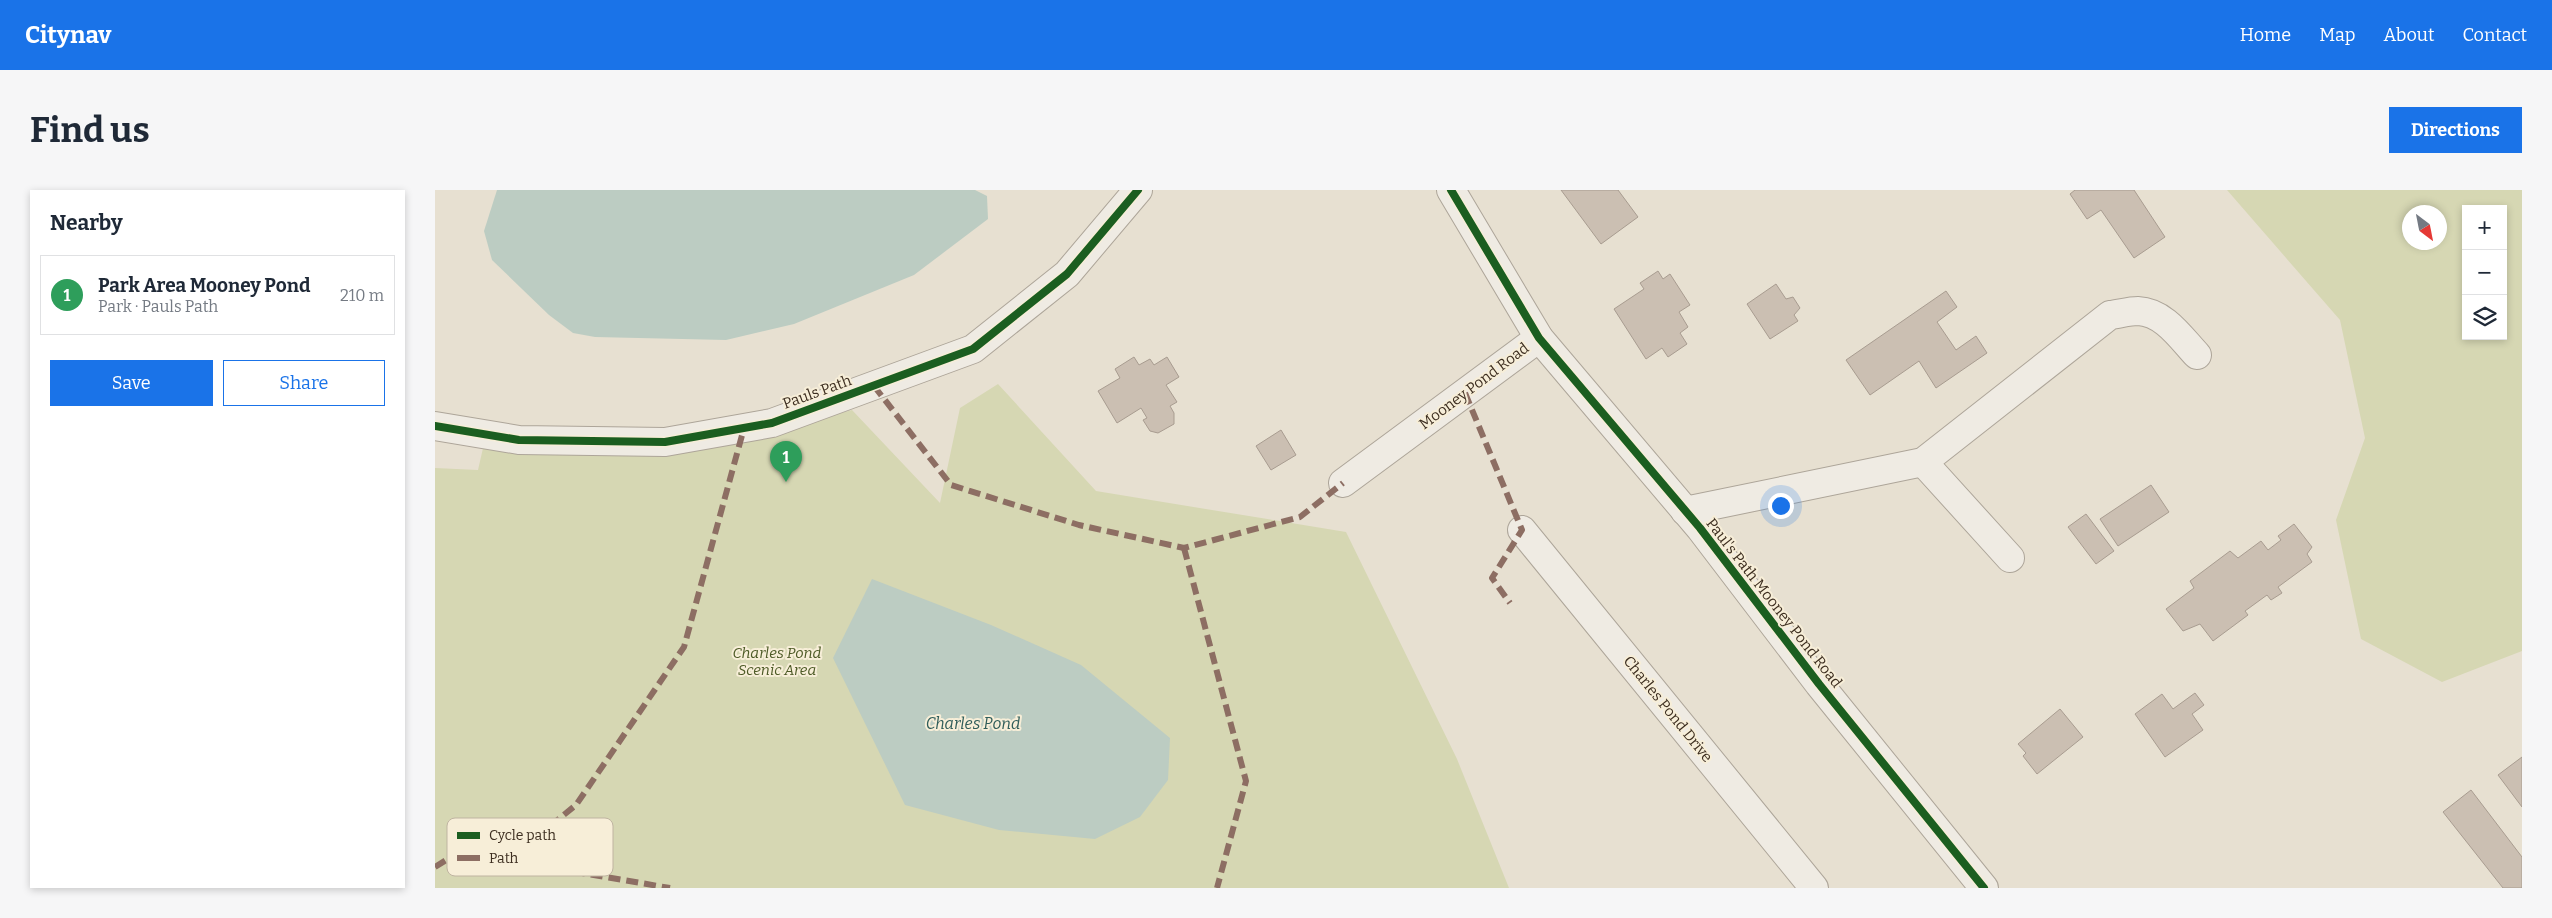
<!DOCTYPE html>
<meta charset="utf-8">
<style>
body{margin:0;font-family:Bitter,serif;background:#f6f6f7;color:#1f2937}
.controls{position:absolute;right:15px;top:15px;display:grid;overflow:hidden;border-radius:0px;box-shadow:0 2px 8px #0003}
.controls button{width:45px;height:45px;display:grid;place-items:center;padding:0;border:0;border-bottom:1px solid #e0e1e3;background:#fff;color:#1f2937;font:25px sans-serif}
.compass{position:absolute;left:1967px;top:15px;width:45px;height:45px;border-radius:50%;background:#fff;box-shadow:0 2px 8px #0003;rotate:148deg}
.you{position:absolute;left:1345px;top:315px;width:18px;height:18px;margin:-12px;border:4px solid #fff;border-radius:50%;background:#1a73e8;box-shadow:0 0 0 8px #1a73e833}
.badge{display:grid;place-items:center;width:32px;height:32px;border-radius:50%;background:#1a73e8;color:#fff;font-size:16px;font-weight:700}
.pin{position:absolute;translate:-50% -41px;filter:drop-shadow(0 1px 2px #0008)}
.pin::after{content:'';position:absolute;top:26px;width:18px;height:15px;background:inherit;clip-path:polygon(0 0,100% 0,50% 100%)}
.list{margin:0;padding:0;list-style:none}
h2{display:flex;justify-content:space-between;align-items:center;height:65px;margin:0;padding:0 20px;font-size:21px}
h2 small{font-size:16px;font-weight:400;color:#747a83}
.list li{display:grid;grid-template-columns:32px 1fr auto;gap:15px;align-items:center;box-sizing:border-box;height:80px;margin:0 10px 10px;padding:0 10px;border:1px solid #e0e1e3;border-radius:0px}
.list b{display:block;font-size:19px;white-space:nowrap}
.list p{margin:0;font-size:16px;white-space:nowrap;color:#747a83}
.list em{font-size:16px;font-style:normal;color:#747a83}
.actions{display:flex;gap:10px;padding:15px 20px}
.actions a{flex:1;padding:11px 0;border:1px solid #1a73e8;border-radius:0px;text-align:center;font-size:18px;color:#1a73e8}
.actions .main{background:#1a73e8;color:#fff}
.icon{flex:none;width:28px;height:28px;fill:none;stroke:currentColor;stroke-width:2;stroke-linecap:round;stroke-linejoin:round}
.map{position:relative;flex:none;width:2087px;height:698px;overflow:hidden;border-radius:0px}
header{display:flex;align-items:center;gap:30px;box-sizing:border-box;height:70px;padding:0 25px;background:#1a73e8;color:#fff}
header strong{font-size:24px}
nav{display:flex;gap:28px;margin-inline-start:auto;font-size:18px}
.intro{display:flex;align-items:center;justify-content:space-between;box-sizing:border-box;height:120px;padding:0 30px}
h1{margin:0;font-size:35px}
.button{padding:12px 22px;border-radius:0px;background:#1a73e8;color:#fff;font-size:18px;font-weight:700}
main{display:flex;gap:30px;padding:0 30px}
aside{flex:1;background:#fff;border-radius:0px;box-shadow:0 2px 8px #0003}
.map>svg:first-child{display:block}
</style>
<header>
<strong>Citynav</strong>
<nav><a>Home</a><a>Map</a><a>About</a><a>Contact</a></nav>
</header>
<div class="intro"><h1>Find us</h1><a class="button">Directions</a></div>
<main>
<aside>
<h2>Nearby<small></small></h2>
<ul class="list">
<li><span class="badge" style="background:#2e9e5b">1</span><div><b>Park Area Mooney Pond</b><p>Park · Pauls Path</p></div><em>210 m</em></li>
</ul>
<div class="actions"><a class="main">Save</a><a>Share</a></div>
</aside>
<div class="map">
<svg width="2087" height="698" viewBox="0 0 2087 698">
<rect width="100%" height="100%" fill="#e7e0d1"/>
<g fill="#d6d7b3" fill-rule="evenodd">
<path d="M1792,0H2087V461L2007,492L1926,449L1901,330L1930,248L1905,130ZM2031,19H2068V146H2031ZM2004,22V52H1974V22Z"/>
<polygon points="563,194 661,301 911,342 1022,569 1074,698 0,698 0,278 43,280 51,245 345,239 417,220 505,313 525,218"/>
</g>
<g fill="#bcccc2">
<polygon points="62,0 540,0 552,6 553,29 479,85 359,134 291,150 160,147 138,143 114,125 57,70 49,41"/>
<polygon points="437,389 556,435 646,475 735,548 733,590 705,627 660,649 564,640 470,615 398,468"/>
</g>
<g fill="#cbbfb2" stroke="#a89c90">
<polygon points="1126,0 1183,0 1203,27 1166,54"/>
<polygon points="1640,0 1699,0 1730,47 1699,68 1666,20 1652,29 1635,4"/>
<polygon points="1223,81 1228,89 1235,84 1255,115 1244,122 1253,137 1245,143 1252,154 1233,167 1227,158 1211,169 1179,119 1209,99 1205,93"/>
<polygon points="1341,94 1351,109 1358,107 1365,118 1359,125 1363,131 1335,149 1312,114"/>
<polygon points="1511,101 1522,117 1502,132 1521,160 1541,146 1552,163 1501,198 1484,171 1435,205 1411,170"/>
<polygon points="699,167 704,175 715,169 719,175 732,167 744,187 731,195 742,212 735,216 739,223 739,234 723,243 715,241 708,230 712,228 706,218 682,233 663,201 685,188 680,179"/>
<polygon points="846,240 861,265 836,280 821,256"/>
<polygon points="1716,295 1734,322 1683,356 1665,329"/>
<polygon points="1651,324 1679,361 1661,374 1633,337"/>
<polygon points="1859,334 1877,357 1872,364 1877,372 1843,397 1847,403 1836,410 1832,405 1810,421 1813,425 1778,451 1765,434 1748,441 1731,419 1759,398 1755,391 1795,361 1803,368 1826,351 1833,360 1846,350 1843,346"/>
<polygon points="1760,503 1769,515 1757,524 1768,540 1730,567 1700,524 1727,504 1738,519"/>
<polygon points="1625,519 1648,547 1602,584 1588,566 1591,563 1583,554"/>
<polygon points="2087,567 2087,617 2063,585"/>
<polygon points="2036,600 2087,667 2087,698 2068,698 2008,622"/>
</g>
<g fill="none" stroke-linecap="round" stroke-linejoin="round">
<defs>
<g id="minor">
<polyline points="1016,0 1104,148 1265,338 1384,494 1549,698"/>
<polyline points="0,236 84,250 230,252 337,233 538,159 632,84 703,0"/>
<polyline points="1488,272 1575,368"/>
<polyline points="908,293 1104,148"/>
<path d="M1250,321L1488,272L1675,125C1684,124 1694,121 1703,121C1729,122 1746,148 1762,165"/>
<polyline points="1087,340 1379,698"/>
</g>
</defs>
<use href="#minor" stroke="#ada599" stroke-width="30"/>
<use href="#minor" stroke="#efebe3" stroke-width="28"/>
<g stroke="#8d6e63" stroke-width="6" stroke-dasharray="12 6" stroke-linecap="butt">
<polyline points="439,196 516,295 644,335 749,358 865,327 908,293"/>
<polyline points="1030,203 1087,340 1057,388 1075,413"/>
<polyline points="749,358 811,591 782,698"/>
<polyline points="73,670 141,615 249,457 309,238"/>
<polyline points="0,677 24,662 235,698"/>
</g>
<defs>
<g id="cycleway">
<polyline points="1016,0 1104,148 1265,338 1384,494 1549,698"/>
<polyline points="0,236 84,250 230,252 337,233 538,159 632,84 703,0"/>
</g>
</defs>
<use href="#cycleway" stroke="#f7eed8" stroke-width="11"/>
<use href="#cycleway" stroke="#1b5e20" stroke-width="8"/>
</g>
<g text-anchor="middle" stroke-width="4" stroke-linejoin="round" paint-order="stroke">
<g font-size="15" fill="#3d2e20" stroke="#f7eed8">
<text transform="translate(1039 196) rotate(-37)" y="5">Mooney Pond Road</text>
<text transform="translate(382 202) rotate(-20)" y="5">Pauls Path</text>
<text transform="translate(1339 413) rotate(52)" y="5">Paul's Path Mooney Pond Road</text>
<text transform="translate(1233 519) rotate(51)" y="5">Charles Pond Drive</text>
</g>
<g font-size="15" font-style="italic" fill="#4d5a26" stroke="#f7eed8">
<text x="342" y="468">Charles Pond<tspan x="342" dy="17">Scenic Area</tspan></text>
</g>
<g font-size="16" font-style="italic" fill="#2f5d5a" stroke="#f7eed8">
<text x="538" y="539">Charles Pond</text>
</g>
</g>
<rect x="12" y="628" width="166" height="58" rx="8" fill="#f7eed8" stroke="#bfb4a1" stroke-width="1"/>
<rect x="22" y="642" width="23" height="7" fill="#1b5e20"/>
<rect x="22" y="665" width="23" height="6" fill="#8d6e63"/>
<g font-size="14" fill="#3d2e20">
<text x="54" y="650">Cycle path</text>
<text x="54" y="673">Path</text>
</g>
</svg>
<div class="controls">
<button>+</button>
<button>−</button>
<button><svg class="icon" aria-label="layers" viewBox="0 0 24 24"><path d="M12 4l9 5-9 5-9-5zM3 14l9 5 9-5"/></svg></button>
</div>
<svg class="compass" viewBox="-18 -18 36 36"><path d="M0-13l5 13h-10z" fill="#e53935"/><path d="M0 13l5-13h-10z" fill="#747a83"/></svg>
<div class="you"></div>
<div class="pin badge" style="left:351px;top:292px;background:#2e9e5b">1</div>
</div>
</main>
